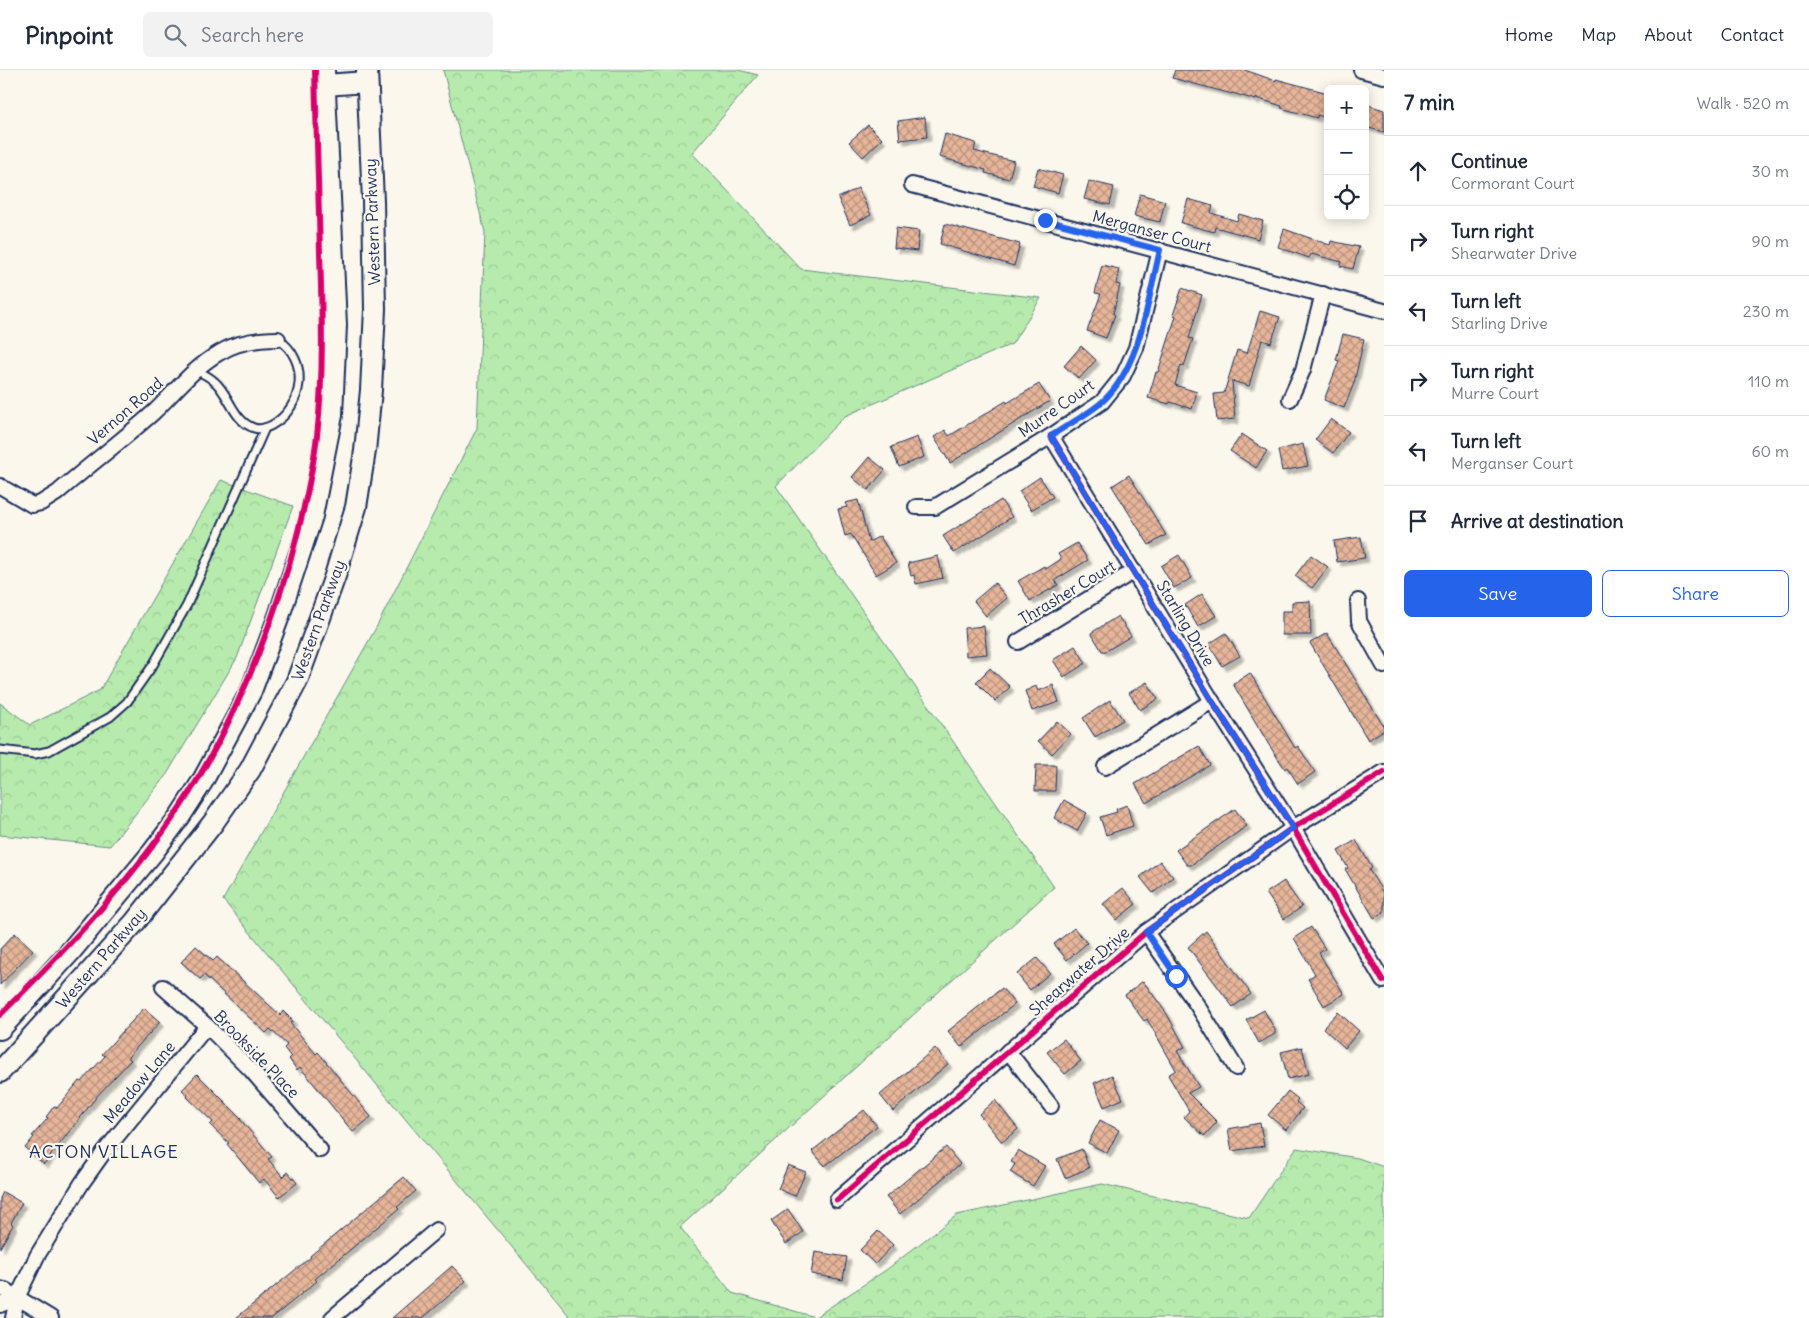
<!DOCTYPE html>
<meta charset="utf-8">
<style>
body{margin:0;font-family:Delius,sans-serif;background:#f2f2f3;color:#1f2937}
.controls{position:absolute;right:15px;top:15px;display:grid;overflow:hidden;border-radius:8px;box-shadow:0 2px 12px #0003}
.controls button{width:45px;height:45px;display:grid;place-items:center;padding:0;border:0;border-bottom:1px solid #e0e1e3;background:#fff;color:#1f2937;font:25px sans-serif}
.stop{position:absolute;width:15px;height:15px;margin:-11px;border:4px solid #2563eb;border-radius:50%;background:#fff}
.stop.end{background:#2563eb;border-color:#fff;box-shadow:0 1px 5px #0008}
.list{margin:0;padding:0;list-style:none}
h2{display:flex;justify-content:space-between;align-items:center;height:65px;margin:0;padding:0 20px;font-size:21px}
h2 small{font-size:16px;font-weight:400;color:#747a83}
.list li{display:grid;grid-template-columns:32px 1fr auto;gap:15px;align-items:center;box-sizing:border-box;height:70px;padding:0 20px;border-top:1px solid #e0e1e3}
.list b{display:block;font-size:19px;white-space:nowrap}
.list p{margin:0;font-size:16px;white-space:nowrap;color:#747a83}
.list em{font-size:16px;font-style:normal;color:#747a83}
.actions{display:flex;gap:10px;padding:15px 20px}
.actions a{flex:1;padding:11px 0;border:1px solid #2563eb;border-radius:8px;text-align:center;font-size:18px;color:#2563eb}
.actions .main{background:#2563eb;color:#fff}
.icon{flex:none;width:28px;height:28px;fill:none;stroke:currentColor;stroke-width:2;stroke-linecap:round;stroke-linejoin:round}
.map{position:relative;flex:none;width:1384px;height:1248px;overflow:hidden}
header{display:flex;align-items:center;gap:30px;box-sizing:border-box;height:70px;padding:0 25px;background:#fff;border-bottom:1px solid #e0e1e3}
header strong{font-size:24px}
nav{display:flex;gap:28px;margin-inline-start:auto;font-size:18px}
.search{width:350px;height:45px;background:#f2f2f3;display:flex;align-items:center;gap:12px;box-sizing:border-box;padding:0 18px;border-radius:8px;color:#747a83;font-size:19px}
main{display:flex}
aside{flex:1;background:#fff}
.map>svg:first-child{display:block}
</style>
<header>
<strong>Pinpoint</strong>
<div class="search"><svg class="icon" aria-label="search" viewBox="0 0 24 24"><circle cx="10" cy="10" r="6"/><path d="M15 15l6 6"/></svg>Search here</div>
<nav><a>Home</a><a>Map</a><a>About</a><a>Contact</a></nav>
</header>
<main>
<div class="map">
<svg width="1384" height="1248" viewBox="0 0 1384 1248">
<defs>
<pattern id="forest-crowns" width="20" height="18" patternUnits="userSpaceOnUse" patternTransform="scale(1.25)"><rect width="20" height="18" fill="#b7ebad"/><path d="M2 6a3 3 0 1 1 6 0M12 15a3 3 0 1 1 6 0" fill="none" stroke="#9dca97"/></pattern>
<pattern id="building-cross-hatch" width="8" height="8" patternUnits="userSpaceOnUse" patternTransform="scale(1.25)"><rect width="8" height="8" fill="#e7b599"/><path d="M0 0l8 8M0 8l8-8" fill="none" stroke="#ba9480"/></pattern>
<filter id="shadow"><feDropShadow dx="4" dy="4" stdDeviation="1" flood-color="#0004"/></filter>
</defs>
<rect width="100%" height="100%" fill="#fbf7ec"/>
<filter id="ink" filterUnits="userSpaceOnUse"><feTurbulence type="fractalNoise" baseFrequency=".02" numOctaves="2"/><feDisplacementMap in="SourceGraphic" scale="10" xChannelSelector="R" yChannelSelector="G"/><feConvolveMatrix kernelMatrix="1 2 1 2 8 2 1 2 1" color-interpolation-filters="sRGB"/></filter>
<g filter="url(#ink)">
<g fill="url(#forest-crowns)" stroke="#698d86">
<polygon points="443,0 738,0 758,5 692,83 801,199 1041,228 1012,274 845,346 776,416 1054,817 680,1157 732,1223 815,1247 886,1200 957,1145 1102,1114 1249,1148 1296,1078 1358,1088 1384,1097 1384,1248 571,1248 223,830 377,556 477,358 485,162"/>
<polygon points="221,410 293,436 237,588 167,704 110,776 0,765 0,633 30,655 100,620"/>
</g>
<g fill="url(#building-cross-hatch)" stroke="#1b2f5e" filter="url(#shadow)">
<polygon points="1175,0 1245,0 1276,11 1276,9 1328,23 1328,48 1317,45 1317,48 1281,38 1282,36 1256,28 1256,30 1232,23 1232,24 1172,8"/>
<polygon points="1365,34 1384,40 1384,62 1365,57"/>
<polygon points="925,47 927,67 900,70 898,51"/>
<polygon points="868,55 882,69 863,87 849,72"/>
<polygon points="945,64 976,73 974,81 1014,91 1009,109 985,103 986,100 939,87"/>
<polygon points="1038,98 1063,105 1058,123 1033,116"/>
<polygon points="1089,111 1114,117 1110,135 1084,129"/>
<polygon points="858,118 871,145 850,155 838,128"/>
<polygon points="1140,124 1165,131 1160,152 1134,146"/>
<polygon points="1188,129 1213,136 1211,143 1237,151 1239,144 1263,151 1258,169 1215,157 1214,162 1181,153"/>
<polygon points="945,154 1020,174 1014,196 940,174"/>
<polygon points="896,158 919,161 917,181 894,178"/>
<polygon points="1284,159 1330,175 1331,171 1359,177 1353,199 1340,196 1342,192 1311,184 1309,188 1278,177"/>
<polygon points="1102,195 1119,199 1116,214 1120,215 1113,244 1115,245 1106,268 1087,261 1101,224 1095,223"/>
<polygon points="1182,218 1202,225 1189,268 1193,269 1184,296 1181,295 1175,315 1197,322 1192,339 1170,332 1169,334 1148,328 1156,302 1158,302 1176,246 1173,245"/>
<polygon points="1260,241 1280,247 1271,273 1262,270 1249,316 1232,311 1235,349 1217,351 1214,324 1224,323 1237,280 1247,283"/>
<polygon points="1343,264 1364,269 1354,313 1344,338 1324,330 1339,291 1336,290"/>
<polygon points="1081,276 1096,290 1079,309 1064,296"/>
<polygon points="1039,314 1050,331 950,393 934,367 945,360 949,366 1006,331 1007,333"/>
<polygon points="1331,349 1349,362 1333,383 1315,370"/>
<polygon points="1242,364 1267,381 1256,398 1230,381"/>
<polygon points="917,367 924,387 899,397 891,377"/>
<polygon points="1303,374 1308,396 1282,401 1278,380"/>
<polygon points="869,387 885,400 868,420 852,407"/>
<polygon points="1129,405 1166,465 1149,475 1112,416"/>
<polygon points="1040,407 1053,427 1031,440 1019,421"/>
<polygon points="858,430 869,472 880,466 896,493 876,505 851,464 845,466 838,439 847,437 845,433"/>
<polygon points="1001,430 1012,447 954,483 943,466"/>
<polygon points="1361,467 1365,488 1337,492 1334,471"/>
<polygon points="1077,473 1088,490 1055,510 1058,515 1030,531 1018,511 1044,496 1046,499 1061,489 1058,484"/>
<polygon points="1179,485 1192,508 1174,518 1161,496"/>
<polygon points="1311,485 1328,497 1312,518 1295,506"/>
<polygon points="938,486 943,508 916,514 914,505 911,506 908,493"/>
<polygon points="995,513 1007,528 986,546 974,531"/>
<polygon points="1202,524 1216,546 1198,557 1185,535"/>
<polygon points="1310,531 1311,565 1282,565 1282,541 1292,541 1292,532"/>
<polygon points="1118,546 1131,566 1106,581 1102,581 1091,563"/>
<polygon points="984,556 987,584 966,586 964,558"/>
<polygon points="1226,563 1240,586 1222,596 1209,574"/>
<polygon points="1327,563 1384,657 1384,660 1368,670 1310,573"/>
<polygon points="1075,576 1086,593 1064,607 1053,590"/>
<polygon points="990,598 1010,617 995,631 976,612"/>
<polygon points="1250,603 1295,678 1298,676 1315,702 1298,714 1287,697 1285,699 1269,675 1233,614"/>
<polygon points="1147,612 1158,629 1140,640 1129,623"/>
<polygon points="1053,615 1059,632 1032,641 1025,621 1036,616 1038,621"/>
<polygon points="1110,630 1123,650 1095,667 1083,648"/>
<polygon points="1057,651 1071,664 1052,684 1038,671"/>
<polygon points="1199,676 1210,695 1146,733 1135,714"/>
<polygon points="1036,695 1056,695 1055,721 1035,721"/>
<polygon points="1064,730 1087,743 1077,761 1054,748"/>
<polygon points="1127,735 1133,756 1106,765 1100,747 1117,742 1116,739"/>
<polygon points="1235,739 1247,756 1191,795 1187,795 1176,780"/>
<polygon points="1356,770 1372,798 1369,800 1384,824 1384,842 1374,848 1345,799 1348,798 1338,781"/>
<polygon points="1160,791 1173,807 1153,823 1140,807"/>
<polygon points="1284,811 1302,837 1284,849 1266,823"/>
<polygon points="1123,818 1136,834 1116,850 1103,834"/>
<polygon points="1311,857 1325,879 1319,883 1344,924 1324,936 1308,909 1315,904 1294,868"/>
<polygon points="1074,858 1087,873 1067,890 1054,874"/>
<polygon points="1206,861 1251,924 1233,937 1188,877"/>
<polygon points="15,863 33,880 0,915 0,879"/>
<polygon points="196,876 213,891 217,887 280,945 283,941 293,951 290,953 316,984 318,982 371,1047 353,1062 300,997 297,1000 289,989 291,987 284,978 287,975 270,959 266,963 204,905 200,909 181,892"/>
<polygon points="1037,888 1050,903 1030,920 1017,904"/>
<polygon points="1143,911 1167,944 1185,977 1177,981 1199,1017 1188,1023 1217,1052 1204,1066 1184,1047 1189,1041 1168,1005 1176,1000 1147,949 1144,951 1125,925"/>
<polygon points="1002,918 1015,934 961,977 948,961"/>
<polygon points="144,938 160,952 128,987 131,990 98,1025 44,1094 25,1078 34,1067 32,1066 48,1048 46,1047 54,1036 57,1038 79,1011 81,1012 105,986 102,984"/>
<polygon points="1264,940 1275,960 1275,964 1259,973 1246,950"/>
<polygon points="1338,942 1359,961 1345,978 1323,958"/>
<polygon points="1064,969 1081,991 1065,1004 1047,982"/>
<polygon points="1302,977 1309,1004 1288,1009 1281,982"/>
<polygon points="935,978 948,994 893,1041 880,1025"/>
<polygon points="197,1004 241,1048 240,1049 272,1087 268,1089 283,1107 288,1102 297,1113 279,1127 264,1109 259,1113 227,1074 229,1073 210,1055 213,1052 187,1027 188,1025 182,1020"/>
<polygon points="1112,1005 1123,1029 1104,1037 1094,1013"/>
<polygon points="1288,1021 1298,1029 1296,1032 1303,1038 1286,1060 1268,1045"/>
<polygon points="995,1030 1018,1059 1002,1072 979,1044"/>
<polygon points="864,1040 877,1056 825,1096 812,1081"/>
<polygon points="1100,1050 1119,1060 1107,1083 1088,1073"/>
<polygon points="1260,1053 1264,1076 1232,1081 1228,1059"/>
<polygon points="946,1077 960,1094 900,1144 886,1127"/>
<polygon points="1082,1079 1089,1098 1065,1108 1057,1089"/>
<polygon points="1018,1080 1045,1096 1033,1116 1010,1102 1015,1094 1011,1092"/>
<polygon points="788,1095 806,1102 795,1126 778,1119"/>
<polygon points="404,1107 416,1121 397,1137 399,1139 315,1209 317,1211 272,1248 236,1248 311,1187 310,1186"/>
<polygon points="3,1122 22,1133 11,1153 13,1155 0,1178 0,1128"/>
<polygon points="788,1139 803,1162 786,1174 771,1151"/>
<polygon points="878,1161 893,1175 875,1194 860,1180"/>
<polygon points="815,1182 847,1187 843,1210 811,1204"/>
<polygon points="452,1196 466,1211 423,1248 392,1248"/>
</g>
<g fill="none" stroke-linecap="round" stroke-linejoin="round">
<defs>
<g id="lane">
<path d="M195,300C202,303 209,306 215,312C229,324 234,352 254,358C260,360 266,358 272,355C304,337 310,290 278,269"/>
<polyline points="0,680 35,684 49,681 110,647 127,632 153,595 187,535 265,358"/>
</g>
<g id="street">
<polyline points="1361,0 1384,6"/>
<polyline points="912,115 1384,241"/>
<polyline points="1290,329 1303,300 1323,224"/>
<polyline points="1051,366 1212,631 1293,758 1383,911"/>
<path d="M0,416L32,435L41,433L57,423C89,395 123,370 154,342C175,322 193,298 219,283C236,272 258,269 278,269"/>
<polyline points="916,437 935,437 1051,366 1102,332 1123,306 1136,278 1160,180"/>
<polyline points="1358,531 1359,551 1384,596"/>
<polyline points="1018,572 1134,501"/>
<polyline points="1105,697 1212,631"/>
<polyline points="1146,862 1197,935 1236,998"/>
<polyline points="163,917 207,956 251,1000 320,1080"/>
<polyline points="1008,981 1051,1036"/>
<polyline points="837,1130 1146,862 1293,758 1384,702"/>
<polyline points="0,1219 5,1220 51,1248"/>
<polyline points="0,1235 17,1228"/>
<polyline points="13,1248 17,1228 37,1186 82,1113 104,1082 207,956"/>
<polyline points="332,1248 436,1160"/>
</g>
<g id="secondary">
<polyline points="325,15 367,12"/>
<polyline points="0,959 70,882 153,782 180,746 202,712 251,621 279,546 312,446 332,345 336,255 324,0"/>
<polyline points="0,1002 135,852 213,753 250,700 297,611 317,556 335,506 356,437 365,381 371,320 375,239 373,131 367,0"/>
</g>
</defs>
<use href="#lane" stroke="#1b2f5e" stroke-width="11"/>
<use href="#street" stroke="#1b2f5e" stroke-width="18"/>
<use href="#secondary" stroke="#1b2f5e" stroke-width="24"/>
<use href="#lane" stroke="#fbf7ec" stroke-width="7"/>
<use href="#street" stroke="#fbf7ec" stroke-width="14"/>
<use href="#secondary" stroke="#fbf7ec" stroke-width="20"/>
<defs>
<g id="cycleway">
<polyline points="1051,366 1212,631 1293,758 1383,911"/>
<path d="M0,945C58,887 115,828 163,762C222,681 263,583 291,488C302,448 312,407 317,366C324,305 322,243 320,183C318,122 317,61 315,0"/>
<polyline points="837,1130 1146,862 1293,758 1384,702"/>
</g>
</defs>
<use href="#cycleway" stroke="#fbf7ec" stroke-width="9"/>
<use href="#cycleway" stroke="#d6006c" stroke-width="6"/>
</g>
</g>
<g fill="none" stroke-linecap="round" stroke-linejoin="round" filter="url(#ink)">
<path stroke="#2563eb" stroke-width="6" d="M1045,150L1160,180C1148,229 1141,297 1102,332C1087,345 1067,355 1051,366L1212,631L1293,758L1146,862L1176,906"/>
</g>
<g text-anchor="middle" stroke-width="4.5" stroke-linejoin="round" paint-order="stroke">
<g font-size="16" fill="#1b2f5e" stroke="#fbf7ec">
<text transform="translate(372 152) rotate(-92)" y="6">Western Parkway</text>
<text transform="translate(1152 161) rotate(15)" y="6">Merganser Court</text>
<text transform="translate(1056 338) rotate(-35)" y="6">Murre Court</text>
<text transform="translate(125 341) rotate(-41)" y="6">Vernon Road</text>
<text transform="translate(1067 522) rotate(-31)" y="6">Thrasher Court</text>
<text transform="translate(318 550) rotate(-70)" y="6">Western Parkway</text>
<text transform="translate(1186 553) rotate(59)" y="6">Starling Drive</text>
<text transform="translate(101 888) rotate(-49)" y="6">Western Parkway</text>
<text transform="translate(1079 901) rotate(-41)" y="6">Shearwater Drive</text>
<text transform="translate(257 984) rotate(46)" y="6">Brookside Place</text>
<text transform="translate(139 1012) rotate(-50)" y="6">Meadow Lane</text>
</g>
<g font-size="18" letter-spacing="1" fill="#1b2f5e" stroke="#fbf7ec">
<text x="104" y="1088">ACTON VILLAGE</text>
</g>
</g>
</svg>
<div class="controls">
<button>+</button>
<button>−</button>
<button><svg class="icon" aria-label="locate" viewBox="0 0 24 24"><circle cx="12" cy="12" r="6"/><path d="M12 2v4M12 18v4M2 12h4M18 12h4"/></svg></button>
</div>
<div class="stop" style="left:1176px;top:906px"></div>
<div class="stop end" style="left:1045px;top:150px"></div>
</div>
<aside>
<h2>7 min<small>Walk · 520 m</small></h2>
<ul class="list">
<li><svg class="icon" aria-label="ahead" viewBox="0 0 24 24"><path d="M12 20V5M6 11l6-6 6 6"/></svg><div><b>Continue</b><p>Cormorant Court</p></div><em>30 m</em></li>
<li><svg class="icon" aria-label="right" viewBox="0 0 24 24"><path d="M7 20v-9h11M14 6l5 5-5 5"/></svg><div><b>Turn right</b><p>Shearwater Drive</p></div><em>90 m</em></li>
<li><svg class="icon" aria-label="left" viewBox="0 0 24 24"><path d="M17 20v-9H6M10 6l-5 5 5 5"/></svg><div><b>Turn left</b><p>Starling Drive</p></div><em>230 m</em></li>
<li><svg class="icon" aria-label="right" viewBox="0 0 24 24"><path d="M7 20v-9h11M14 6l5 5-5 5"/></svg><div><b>Turn right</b><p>Murre Court</p></div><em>110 m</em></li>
<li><svg class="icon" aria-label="left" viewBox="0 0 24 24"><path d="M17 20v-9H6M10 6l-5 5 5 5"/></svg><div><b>Turn left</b><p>Merganser Court</p></div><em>60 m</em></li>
<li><svg class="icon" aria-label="arrive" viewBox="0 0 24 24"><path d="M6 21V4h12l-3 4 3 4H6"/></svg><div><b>Arrive at destination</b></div></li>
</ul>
<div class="actions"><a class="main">Save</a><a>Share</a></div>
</aside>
</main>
